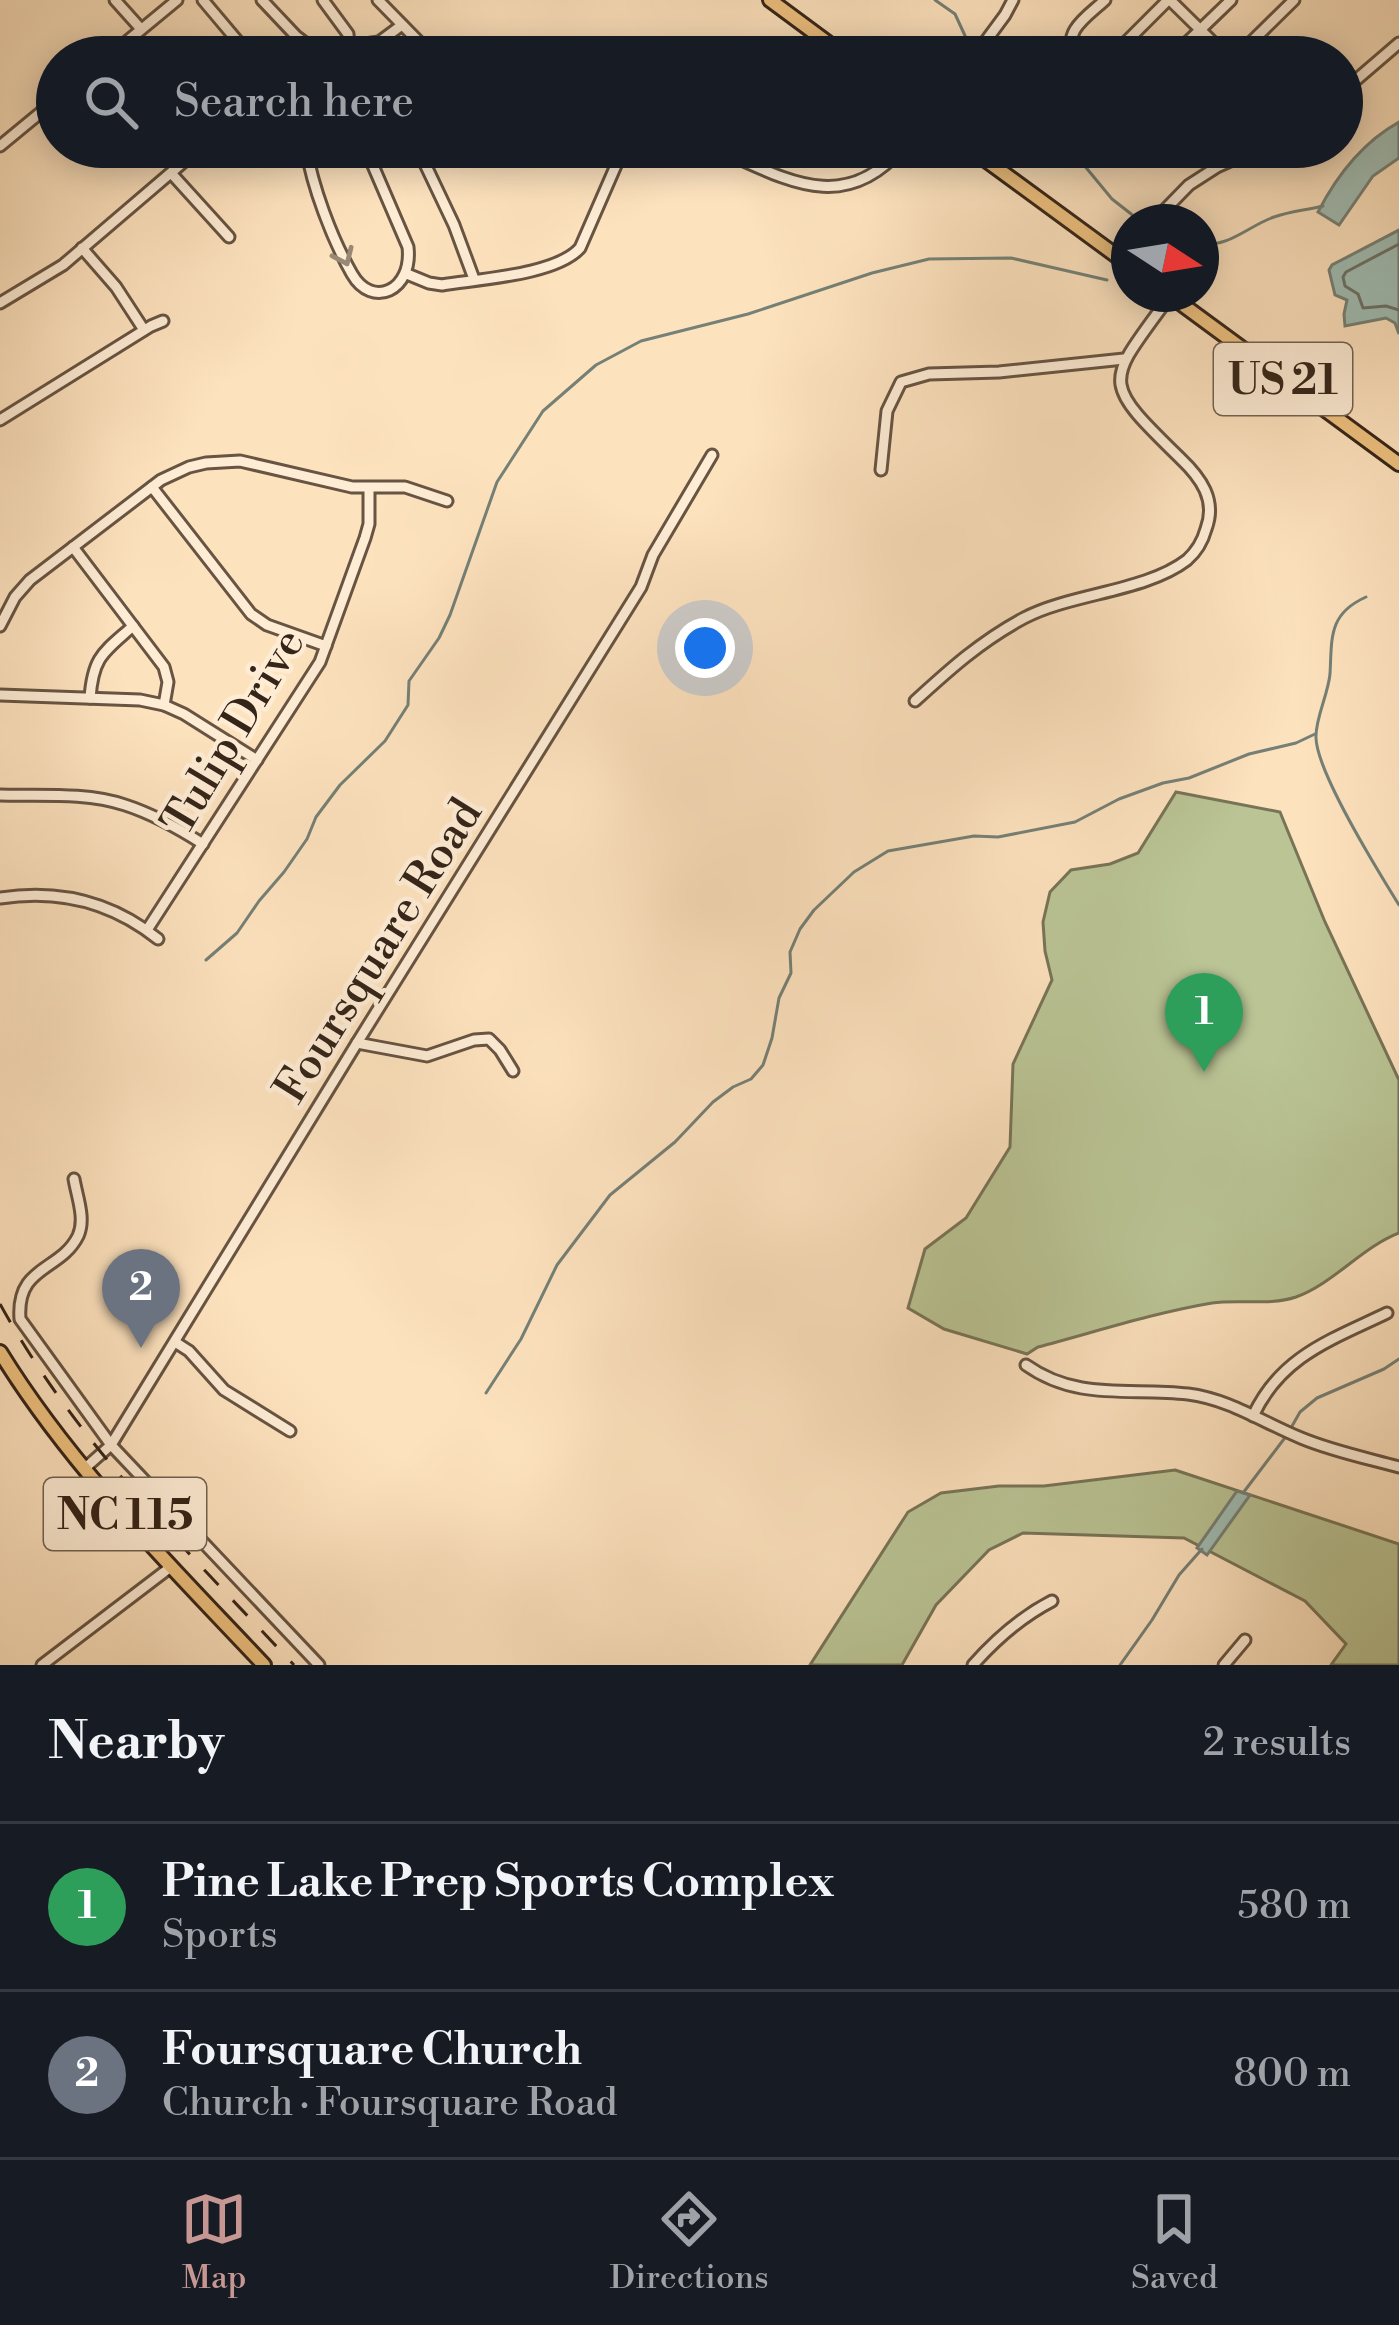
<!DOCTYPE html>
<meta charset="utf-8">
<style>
body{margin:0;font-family:"Libre Bodoni",serif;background:#242831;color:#f1f3f6}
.compass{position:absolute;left:1111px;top:204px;width:108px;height:108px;border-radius:50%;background:#171b24;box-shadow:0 6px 30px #0003;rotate:102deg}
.you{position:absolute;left:705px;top:648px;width:42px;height:42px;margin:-30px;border:9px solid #fff;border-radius:50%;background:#1a73e8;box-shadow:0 0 0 18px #1a73e833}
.badge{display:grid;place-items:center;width:78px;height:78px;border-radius:50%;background:#c59692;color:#fff;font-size:39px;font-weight:700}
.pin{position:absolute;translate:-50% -99px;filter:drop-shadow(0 3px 6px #0008)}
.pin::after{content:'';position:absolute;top:63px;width:42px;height:36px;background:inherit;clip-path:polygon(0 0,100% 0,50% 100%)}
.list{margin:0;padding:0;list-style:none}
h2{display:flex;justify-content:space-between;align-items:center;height:156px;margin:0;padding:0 48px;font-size:51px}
h2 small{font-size:39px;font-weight:400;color:#9ea1a6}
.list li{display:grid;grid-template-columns:78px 1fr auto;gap:36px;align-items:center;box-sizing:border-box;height:168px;padding:0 48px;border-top:3px solid #363941}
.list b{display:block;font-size:45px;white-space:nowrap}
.list p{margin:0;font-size:39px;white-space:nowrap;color:#9ea1a6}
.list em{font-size:39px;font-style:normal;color:#9ea1a6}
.icon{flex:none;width:66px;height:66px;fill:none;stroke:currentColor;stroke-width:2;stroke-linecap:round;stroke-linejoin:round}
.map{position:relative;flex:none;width:1399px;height:1665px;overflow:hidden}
.search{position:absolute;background:#171b24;box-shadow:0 6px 30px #0003;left:36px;right:36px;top:36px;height:132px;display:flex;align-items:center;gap:30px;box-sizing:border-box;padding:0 42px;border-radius:66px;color:#9ea1a6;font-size:45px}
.sheet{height:492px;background:#171b24}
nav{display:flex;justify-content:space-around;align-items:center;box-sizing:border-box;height:168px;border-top:3px solid #363941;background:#171b24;font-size:33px;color:#9ea1a6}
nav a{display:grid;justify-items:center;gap:6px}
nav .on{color:#c59692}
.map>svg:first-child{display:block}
</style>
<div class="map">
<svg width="1399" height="1665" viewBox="0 0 1399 1665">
<rect width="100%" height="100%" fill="#fde2be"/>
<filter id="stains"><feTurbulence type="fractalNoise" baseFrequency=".00167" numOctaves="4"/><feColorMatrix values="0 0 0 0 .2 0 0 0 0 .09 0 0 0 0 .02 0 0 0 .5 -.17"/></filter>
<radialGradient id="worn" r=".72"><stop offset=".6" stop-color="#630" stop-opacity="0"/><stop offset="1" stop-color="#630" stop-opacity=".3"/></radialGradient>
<g fill="#bac495" stroke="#787457" stroke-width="3">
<path d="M1176,792L1280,812L1325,922L1399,1080V1233C1361,1248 1334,1283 1296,1297C1269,1306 1239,1299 1212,1303C1153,1313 1095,1332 1038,1347L1027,1354L944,1329L908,1308L925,1249L966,1218L1010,1147L1013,1064L1052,980L1045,951L1043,922L1050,892L1071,870L1110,864L1138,853Z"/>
<polygon points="1175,1470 1399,1544 1399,1665 1331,1665 1346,1644 1305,1601 1184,1538 1023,1533 989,1550 936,1605 902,1665 810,1665 908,1512 941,1493 999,1486 1044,1486"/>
</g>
<g fill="#9fbdb4" stroke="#758076" stroke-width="3">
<path d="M1399,122V158L1373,176L1339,225L1318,212C1337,175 1363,142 1399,122Z"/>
<polygon points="1399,230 1399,334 1395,323 1386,318 1345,326 1344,314 1347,300 1335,295 1329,270 1332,265"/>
<polygon points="1237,1491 1250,1495 1207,1555 1197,1548"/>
</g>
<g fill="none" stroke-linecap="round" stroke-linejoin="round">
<polyline stroke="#6a7166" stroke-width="3" points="1399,244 1346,272 1343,277 1345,286 1358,294 1363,308 1386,306 1399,310"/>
<g stroke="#758076" stroke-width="3">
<polyline points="935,0 955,14 967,40 975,48"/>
<polyline points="1069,147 1112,199 1135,217"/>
<path d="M1201,244C1230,247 1248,226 1274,217C1290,211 1307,210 1323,206"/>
<path d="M1366,597C1328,614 1332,638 1330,674C1328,695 1315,719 1316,738C1317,773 1378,871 1399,905"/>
<polyline points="206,960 237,933 259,901 284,872 307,839 316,817 340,785 385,741 408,705 409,681 439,638 450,615 497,482 543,411 596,365 641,341 748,314 872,273 929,259 1011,258 1107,280"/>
<polyline points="486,1393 521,1339 557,1265 610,1195 675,1142 713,1102 733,1087 751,1079 763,1065 772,1038 779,998 791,973 790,952 800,929 814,910 854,872 888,851 974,836 998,837 1075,822 1119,799 1163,783 1189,778 1249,754 1296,743 1315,734"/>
<polyline points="1243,1493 1287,1435 1300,1412 1317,1398 1384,1369 1399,1359"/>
<polyline points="1120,1665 1152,1620 1179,1575 1202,1549"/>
</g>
<defs>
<g id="minor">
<polyline points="115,0 141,29"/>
<polyline points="203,0 251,57"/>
<polyline points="262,0 296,36 308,45 322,50 379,42 402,25"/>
<polyline points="323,0 348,34 350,57"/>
<polyline points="378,0 425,48"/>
<polyline points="1170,0 1228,57"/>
<polyline points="108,57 177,0"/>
<polyline points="974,57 1005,15 1013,0"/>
<path d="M1076,57C1060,32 1088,16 1105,0"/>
<polyline points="1111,57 1168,0"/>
<polyline points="1172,57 1231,0"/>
<polyline points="1236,57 1294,0"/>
<polyline points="1342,92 1399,43"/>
<polyline points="0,146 57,99"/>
<path d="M306,147C312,186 332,239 352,274C372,309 413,291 408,247L365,147"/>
<polyline points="417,147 454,225 474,279"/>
<path d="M712,147C781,176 842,219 903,147"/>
<polyline points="171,173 229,237"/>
<polyline points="1153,222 1189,185 1217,167 1262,147"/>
<polyline points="82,248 116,287 144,330"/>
<path d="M407,274L429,283L442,285C478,279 556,275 580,248L624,147"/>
<polyline points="0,303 63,265 201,147"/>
<polyline points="0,420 151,326 163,321"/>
<polyline points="881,470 887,411 901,382 929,374 999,372 1124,359"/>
<polyline points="152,487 251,614 267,625 326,646"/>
<polyline points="73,547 164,667 168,682 164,705"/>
<polyline points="0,626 15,597 30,580 161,480 189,467 206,463 240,461 352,487 405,487 447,501"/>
<polyline points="0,695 140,700 164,705 184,714 257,760"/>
<path d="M90,698C93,656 104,652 133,626"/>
<path d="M915,701C950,669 981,641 1024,618C1072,593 1145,592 1187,560C1196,552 1203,540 1206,529C1217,500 1201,478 1180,458C1099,379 1106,384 1170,296"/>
<path d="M0,795C40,796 86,792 125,805C153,814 178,828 203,844"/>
<path d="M0,898C58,889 112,902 158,939"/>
<polyline points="147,930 320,662 365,538 369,524 369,488"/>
<polyline points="357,1043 427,1056 474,1040 489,1039 500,1050 513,1071"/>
<path d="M74,1179C77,1197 86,1219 78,1236C60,1272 16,1265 20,1319L111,1445L319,1665"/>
<polyline points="175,1342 189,1351 224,1390 290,1431"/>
<path d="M1026,1365C1078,1402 1132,1387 1188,1394C1229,1399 1264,1423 1301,1438C1332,1451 1366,1458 1399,1467"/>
<path d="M1253,1416C1281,1356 1331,1340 1387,1313"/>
<polyline points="84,1469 111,1445 357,1043 641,587 653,555 712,455"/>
<polyline points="42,1665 172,1566"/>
<path d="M973,1665C996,1639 1021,1617 1052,1601"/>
<polyline points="1224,1665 1245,1640"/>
</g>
<g id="major">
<polyline points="770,0 847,57"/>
<polyline points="968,147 1129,265"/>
<polyline points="1168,294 1399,464"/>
<path d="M0,1352C72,1469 171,1566 264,1665"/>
</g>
</defs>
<use href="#minor" stroke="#675442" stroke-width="15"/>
<use href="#major" stroke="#352519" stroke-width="18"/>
<use href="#minor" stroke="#feecd5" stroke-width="9"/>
<use href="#major" stroke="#eec17f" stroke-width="12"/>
<path stroke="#352519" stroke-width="3" stroke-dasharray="21 21" stroke-linecap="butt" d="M0,1304C76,1442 187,1551 294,1665"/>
</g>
<defs><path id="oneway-chevron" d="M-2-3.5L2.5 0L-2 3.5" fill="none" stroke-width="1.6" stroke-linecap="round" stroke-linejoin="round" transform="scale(3)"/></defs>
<use stroke="#9a8877" href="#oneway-chevron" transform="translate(344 257) rotate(66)"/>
<g text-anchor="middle" stroke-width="9" stroke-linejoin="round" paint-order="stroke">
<g fill="#feecd5" stroke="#716151" stroke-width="3">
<rect x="1214" y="343" width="138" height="72" rx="9"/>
<rect x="44" y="1478" width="162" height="72" rx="9"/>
</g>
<g font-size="42" font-weight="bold" fill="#352519">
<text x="1283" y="394">US 21</text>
<text x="125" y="1529">NC 115</text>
</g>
<g font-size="45" fill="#352519" stroke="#feecd5">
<text transform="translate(232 731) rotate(-59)" y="16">Tulip Drive</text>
<text transform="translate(377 950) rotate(-58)" y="16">Foursquare Road</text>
</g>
</g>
<rect width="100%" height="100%" filter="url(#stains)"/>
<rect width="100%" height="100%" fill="url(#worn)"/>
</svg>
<svg class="compass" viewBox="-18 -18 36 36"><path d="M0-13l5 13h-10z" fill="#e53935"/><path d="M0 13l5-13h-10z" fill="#9ea1a6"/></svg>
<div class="you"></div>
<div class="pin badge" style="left:1204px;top:1072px;background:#2e9e5b">1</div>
<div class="pin badge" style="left:141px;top:1348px;background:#6b7280">2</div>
<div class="search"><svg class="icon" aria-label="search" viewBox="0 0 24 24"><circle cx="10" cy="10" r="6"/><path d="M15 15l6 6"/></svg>Search here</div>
</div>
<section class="sheet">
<h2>Nearby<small>2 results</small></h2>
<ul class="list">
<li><span class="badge" style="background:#2e9e5b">1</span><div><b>Pine Lake Prep Sports Complex</b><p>Sports</p></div><em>580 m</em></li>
<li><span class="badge" style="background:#6b7280">2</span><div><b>Foursquare Church</b><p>Church · Foursquare Road</p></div><em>800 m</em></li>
</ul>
</section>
<nav>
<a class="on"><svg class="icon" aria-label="map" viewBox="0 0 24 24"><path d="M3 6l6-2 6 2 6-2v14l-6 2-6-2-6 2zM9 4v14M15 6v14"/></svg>Map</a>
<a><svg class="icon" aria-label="directions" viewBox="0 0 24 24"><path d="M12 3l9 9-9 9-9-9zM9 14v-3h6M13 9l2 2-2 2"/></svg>Directions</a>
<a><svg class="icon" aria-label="saved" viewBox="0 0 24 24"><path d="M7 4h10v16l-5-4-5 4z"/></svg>Saved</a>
</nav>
